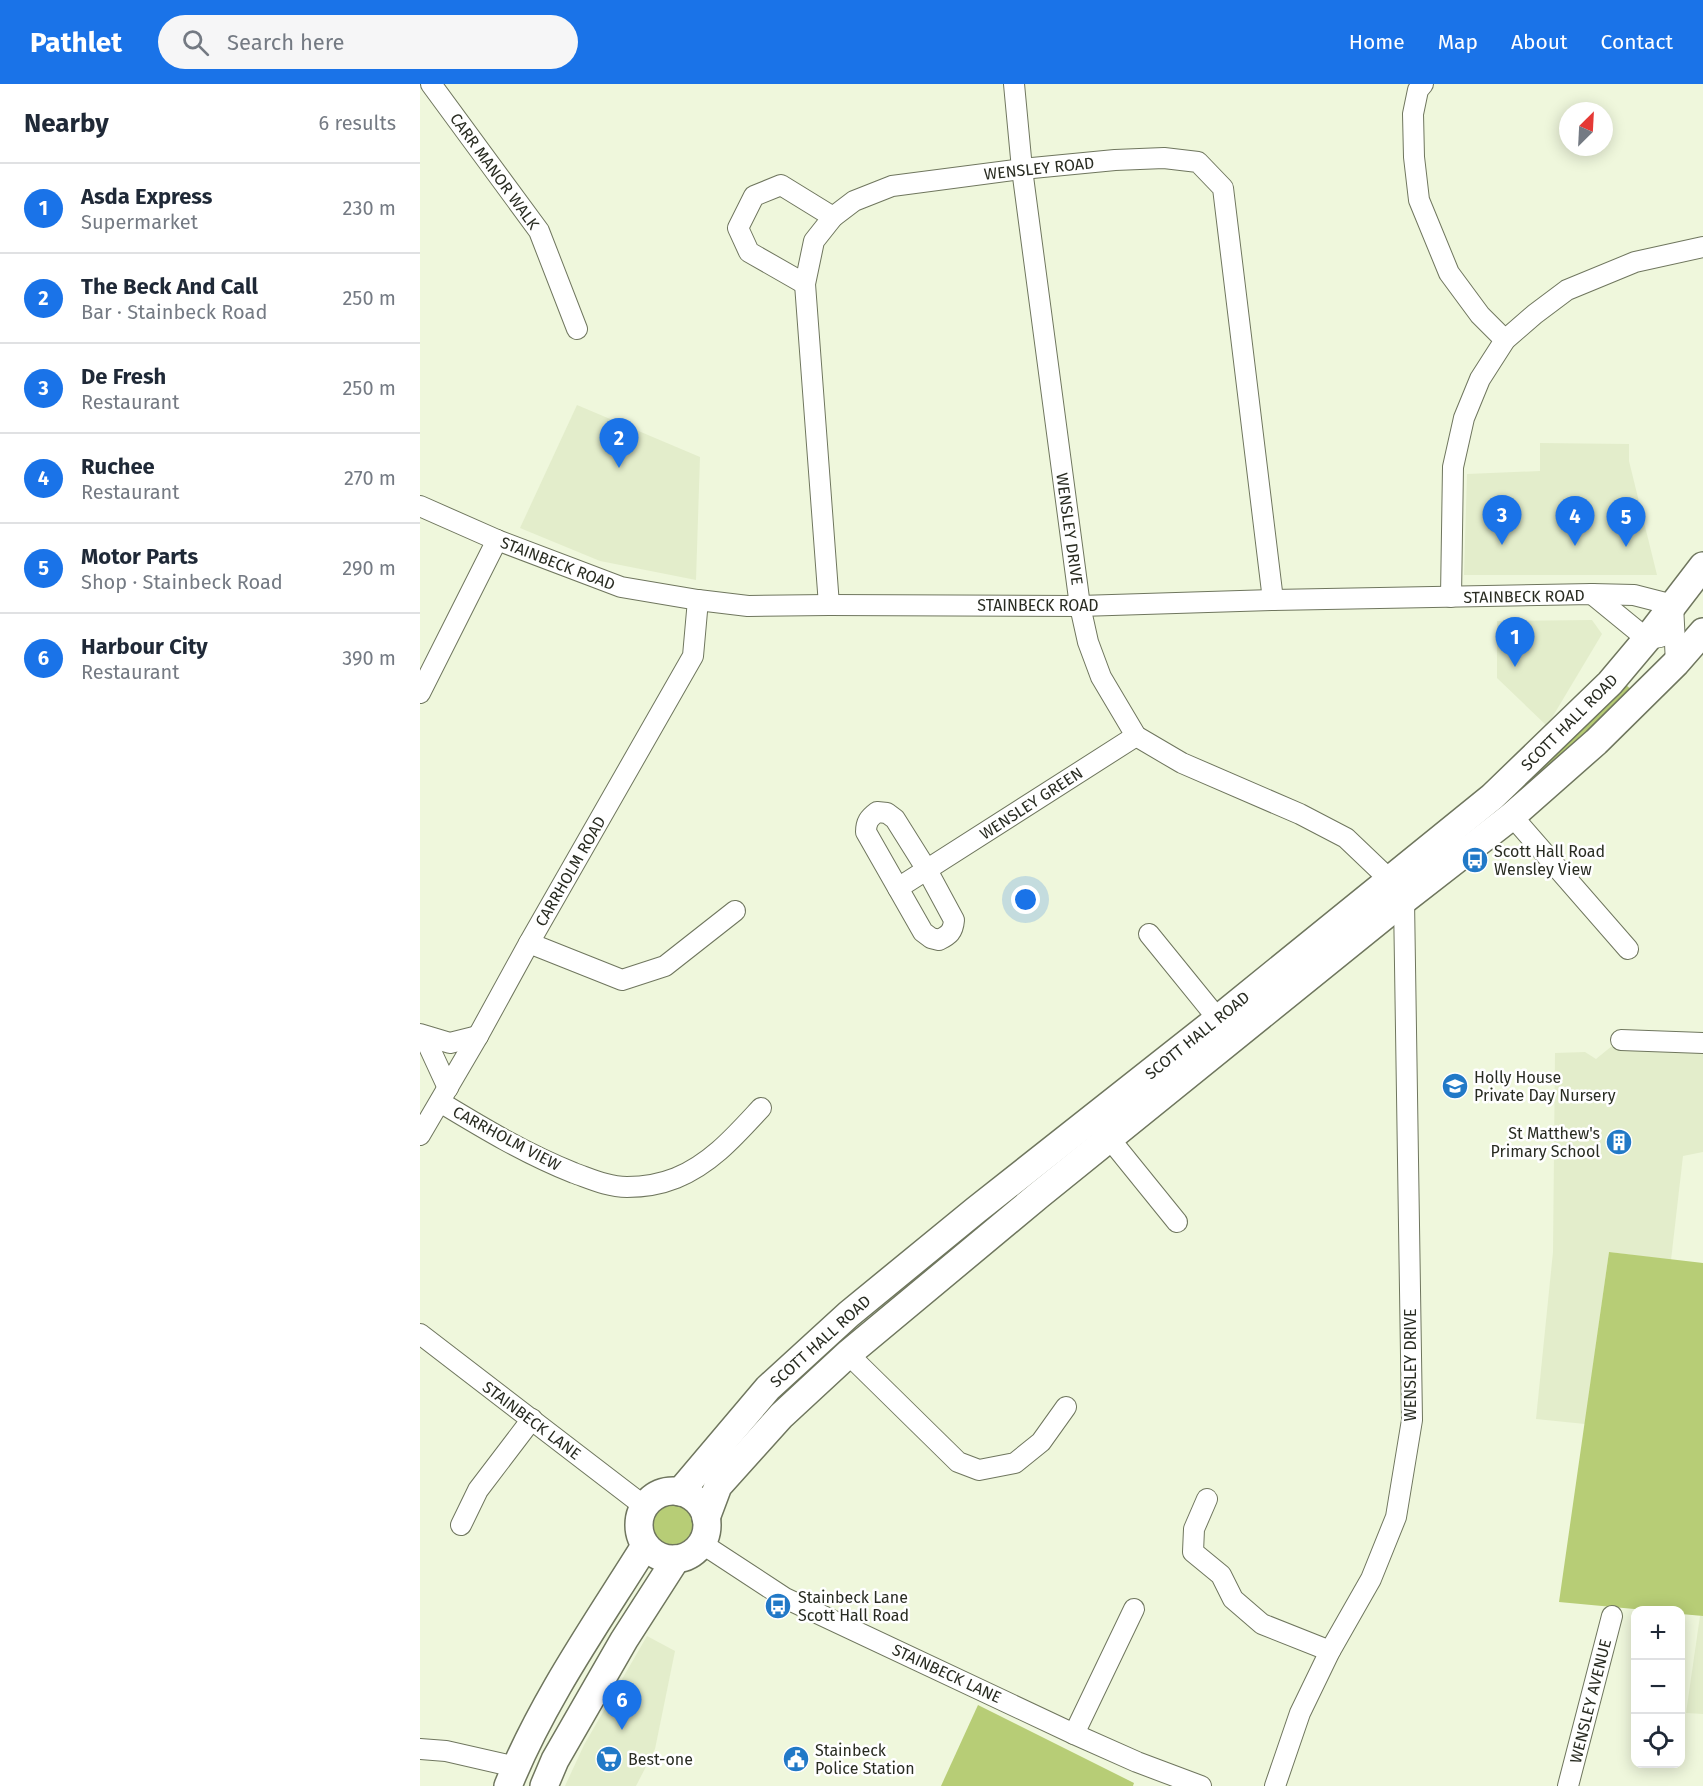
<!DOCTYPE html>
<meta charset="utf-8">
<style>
body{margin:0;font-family:"Fira Sans",sans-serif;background:#f6f6f7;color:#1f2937}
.controls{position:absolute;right:18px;bottom:18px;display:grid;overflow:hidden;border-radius:12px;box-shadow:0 3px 15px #0003}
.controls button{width:54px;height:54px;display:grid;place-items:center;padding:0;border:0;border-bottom:2px solid #e0e1e3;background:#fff;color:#1f2937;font:30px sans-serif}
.compass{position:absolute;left:1139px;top:18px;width:54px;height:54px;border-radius:50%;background:#fff;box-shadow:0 3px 15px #0003;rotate:24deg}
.you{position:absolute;left:606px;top:816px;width:21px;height:21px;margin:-15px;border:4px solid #fff;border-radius:50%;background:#1a73e8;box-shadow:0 0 0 9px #1a73e833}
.badge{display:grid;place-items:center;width:39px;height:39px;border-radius:50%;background:#1a73e8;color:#fff;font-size:20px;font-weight:700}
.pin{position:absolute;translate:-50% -50px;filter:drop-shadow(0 2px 3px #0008)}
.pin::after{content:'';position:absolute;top:32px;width:21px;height:18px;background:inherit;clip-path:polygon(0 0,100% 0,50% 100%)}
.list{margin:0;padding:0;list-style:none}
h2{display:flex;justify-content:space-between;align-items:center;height:78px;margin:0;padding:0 24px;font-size:26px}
h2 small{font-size:20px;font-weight:400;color:#747a83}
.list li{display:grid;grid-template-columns:39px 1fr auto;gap:18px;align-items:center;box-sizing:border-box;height:90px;padding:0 24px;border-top:2px solid #e0e1e3}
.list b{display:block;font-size:22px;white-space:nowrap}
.list p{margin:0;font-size:20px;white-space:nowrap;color:#747a83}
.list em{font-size:20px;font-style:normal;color:#747a83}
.icon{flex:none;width:33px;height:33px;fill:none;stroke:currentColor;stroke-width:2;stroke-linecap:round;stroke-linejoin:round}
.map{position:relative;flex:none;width:1283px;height:1702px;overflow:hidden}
header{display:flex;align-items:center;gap:36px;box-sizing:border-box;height:84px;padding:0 30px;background:#1a73e8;color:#fff}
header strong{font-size:28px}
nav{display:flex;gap:33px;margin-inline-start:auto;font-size:21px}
.search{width:420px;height:54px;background:#f6f6f7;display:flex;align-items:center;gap:15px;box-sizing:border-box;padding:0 21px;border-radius:33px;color:#747a83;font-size:22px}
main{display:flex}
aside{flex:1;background:#fff}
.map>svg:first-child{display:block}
</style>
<header>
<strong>Pathlet</strong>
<div class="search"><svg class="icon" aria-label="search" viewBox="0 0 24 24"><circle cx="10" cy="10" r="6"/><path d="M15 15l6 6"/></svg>Search here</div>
<nav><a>Home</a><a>Map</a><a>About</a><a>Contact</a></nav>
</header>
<main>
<aside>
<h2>Nearby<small>6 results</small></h2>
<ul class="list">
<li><span class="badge">1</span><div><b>Asda Express</b><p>Supermarket</p></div><em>230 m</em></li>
<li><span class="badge">2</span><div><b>The Beck And Call</b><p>Bar · Stainbeck Road</p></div><em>250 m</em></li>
<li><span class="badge">3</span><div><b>De Fresh</b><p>Restaurant</p></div><em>250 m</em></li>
<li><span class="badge">4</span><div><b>Ruchee</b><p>Restaurant</p></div><em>270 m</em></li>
<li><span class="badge">5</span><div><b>Motor Parts</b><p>Shop · Stainbeck Road</p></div><em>290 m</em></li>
<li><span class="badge">6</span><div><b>Harbour City</b><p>Restaurant</p></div><em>390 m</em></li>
</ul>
</aside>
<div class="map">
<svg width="1283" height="1702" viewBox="0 0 1283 1702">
<rect width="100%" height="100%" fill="#eff7dc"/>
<g fill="#e3edcb">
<polygon points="157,321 280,373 276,496 180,477 100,444"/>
<polygon points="1120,359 1209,360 1209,377 1237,491 1044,491 1047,390 1120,387"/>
<polygon points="1172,536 1182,550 1127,642 1077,594 1077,537"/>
<polygon points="1192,962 1283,967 1283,1068 1263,1072 1251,1176 1189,1168 1165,1340 1116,1335 1133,1168 1135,969 1165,968 1176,975"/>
<polygon points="1280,1532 1283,1532 1283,1630 1266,1629"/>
<polygon points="227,1552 255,1567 235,1665 216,1702 145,1702 164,1661"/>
</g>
<g fill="#b7cd76">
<polygon points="1205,600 1214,608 1090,723 1084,715"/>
<polygon points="1189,1168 1283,1179 1283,1532 1261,1530 1260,1526 1225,1526 1139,1518"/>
<circle cx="254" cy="1441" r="21"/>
<polygon points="558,1621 714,1699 713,1702 521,1702"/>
</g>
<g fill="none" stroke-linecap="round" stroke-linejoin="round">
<defs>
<g id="minor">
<polyline points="11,0 119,147 157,245"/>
<polyline points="594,0 602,85 660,522 668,558 681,593 716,652 762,679 880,730 926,754 969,795 984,816 992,1336 976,1433 951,1495 910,1567 880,1629 855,1702"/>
<polyline points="1003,0 998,6 993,30 994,73 999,116 1029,189 1060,231 1085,256"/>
<polyline points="385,200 329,168 318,144 334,112 361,101 413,133"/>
<polyline points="0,422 77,456 201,503 278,516 328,522 409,521 660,522 853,516 1172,510 1214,511 1253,521 1256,579"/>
<polyline points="1172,510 1227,555 1240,553"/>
<polyline points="1031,513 1033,383 1044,334 1060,295 1085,256 1115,230 1147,206 1215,178 1283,163"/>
<polyline points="409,521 385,200 394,157 413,133 434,117 472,102 602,85 695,76 744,74 778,78 803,104 853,516"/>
<polyline points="0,609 77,456"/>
<path d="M457,728L467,729L475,735L507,786L534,836C533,848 529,851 519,856L511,854L503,848L446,748C446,738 449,734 457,728Z"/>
<polyline points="1092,732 1208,865"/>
<polyline points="478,804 716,652"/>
<polyline points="729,850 798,935"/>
<polyline points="109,859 202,896 245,882 315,827"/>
<polyline points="0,950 30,959 58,952"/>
<polyline points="4,952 28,1004"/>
<polyline points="1201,956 1283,959"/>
<path d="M20,1018C63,1044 106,1070 154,1089C171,1095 188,1103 207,1103C223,1103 241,1100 256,1094C291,1080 316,1051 341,1024"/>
<polyline points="0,1051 58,952 109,859 273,572 278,516"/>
<polyline points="689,1054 757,1138"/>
<polyline points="0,1250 224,1422"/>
<polyline points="428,1270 538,1378 559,1386 595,1379 621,1358 646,1323"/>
<polyline points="787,1415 774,1445 773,1468 801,1491 813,1515 842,1540 910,1567"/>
<polyline points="41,1441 58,1406 112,1335"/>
<polyline points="281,1459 365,1514 654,1650 717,1678 781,1702"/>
<polyline points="654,1650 714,1525"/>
<polyline points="0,1665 26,1667 96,1683"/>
<polyline points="1148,1702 1192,1532"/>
</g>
<g id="highway">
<circle cx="253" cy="1441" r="34"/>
<polyline points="260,1408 348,1304 429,1230 556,1126 798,935 1072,713 1190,599 1227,555 1283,482"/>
<polyline points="286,1434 298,1402 361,1332 428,1270 619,1111 984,816 1092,732 1176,658 1256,579 1283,548"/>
<path d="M88,1702C122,1617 177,1539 225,1462"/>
<polyline points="124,1702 135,1676 204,1556 256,1475"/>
</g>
</defs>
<use href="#minor" stroke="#6f765e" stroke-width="22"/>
<use href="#highway" stroke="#6f765e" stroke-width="30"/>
<use href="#minor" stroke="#fff" stroke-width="20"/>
<use href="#highway" stroke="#fff" stroke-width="27"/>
</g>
<defs>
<symbol id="bus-disc" viewBox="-11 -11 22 22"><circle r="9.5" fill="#2179c7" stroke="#fff"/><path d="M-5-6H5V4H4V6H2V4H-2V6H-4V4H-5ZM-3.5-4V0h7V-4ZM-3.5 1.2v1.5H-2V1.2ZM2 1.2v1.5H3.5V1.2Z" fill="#fff"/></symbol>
<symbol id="school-disc" viewBox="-11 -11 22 22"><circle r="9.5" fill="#2179c7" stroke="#fff"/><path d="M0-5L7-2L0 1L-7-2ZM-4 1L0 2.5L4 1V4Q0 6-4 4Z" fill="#fff"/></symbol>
<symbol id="building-disc" viewBox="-11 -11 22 22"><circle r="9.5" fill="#2179c7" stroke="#fff"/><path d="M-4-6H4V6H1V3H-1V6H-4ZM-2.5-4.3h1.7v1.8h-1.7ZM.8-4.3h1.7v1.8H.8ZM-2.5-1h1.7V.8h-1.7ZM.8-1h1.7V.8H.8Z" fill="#fff"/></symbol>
<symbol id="supermarket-disc" viewBox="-11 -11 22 22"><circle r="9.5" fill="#2179c7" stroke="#fff"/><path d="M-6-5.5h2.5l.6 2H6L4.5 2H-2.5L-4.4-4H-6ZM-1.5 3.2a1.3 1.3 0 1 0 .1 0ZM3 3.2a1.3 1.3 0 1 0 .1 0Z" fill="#fff"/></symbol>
<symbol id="civic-disc" viewBox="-11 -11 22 22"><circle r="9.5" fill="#2179c7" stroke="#fff"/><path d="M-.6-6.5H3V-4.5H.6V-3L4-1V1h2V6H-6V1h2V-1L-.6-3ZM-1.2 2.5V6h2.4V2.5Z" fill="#fff"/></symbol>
</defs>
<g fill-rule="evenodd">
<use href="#bus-disc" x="1040" y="761" width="30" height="30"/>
<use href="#school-disc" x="1020" y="987" width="30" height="30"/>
<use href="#building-disc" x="1184" y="1043" width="30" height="30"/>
<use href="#bus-disc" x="343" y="1507" width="30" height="30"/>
<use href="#supermarket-disc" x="174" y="1660" width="30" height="30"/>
<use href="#civic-disc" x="361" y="1660" width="30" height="30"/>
</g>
<g text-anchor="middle" stroke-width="5" stroke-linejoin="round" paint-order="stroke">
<g font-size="16" fill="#292c22" stroke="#fff">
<text transform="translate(619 84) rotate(-6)" y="6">WENSLEY ROAD</text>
<text transform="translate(75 87) rotate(54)" y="6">CARR MANOR WALK</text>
<text transform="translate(650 445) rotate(82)" y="6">WENSLEY DRIVE</text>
<text transform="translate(138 479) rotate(21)" y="6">STAINBECK ROAD</text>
<text transform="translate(1104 512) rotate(-1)" y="6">STAINBECK ROAD</text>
<text x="618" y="527">STAINBECK ROAD</text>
<text transform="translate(1149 638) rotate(-45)" y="6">SCOTT HALL ROAD</text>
<text transform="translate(611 719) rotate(-33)" y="6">WENSLEY GREEN</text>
<text transform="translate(150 787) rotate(-60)" y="6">CARRHOLM ROAD</text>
<text transform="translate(777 951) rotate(-39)" y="6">SCOTT HALL ROAD</text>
<text transform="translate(87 1054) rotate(28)" y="6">CARRHOLM VIEW</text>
<text transform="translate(400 1257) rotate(-42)" y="6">SCOTT HALL ROAD</text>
<text transform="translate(990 1281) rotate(-90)" y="6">WENSLEY DRIVE</text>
<text transform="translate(112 1336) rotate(37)" y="6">STAINBECK LANE</text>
<text transform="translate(527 1589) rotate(25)" y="6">STAINBECK LANE</text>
<text transform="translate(1170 1617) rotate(-76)" y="6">WENSLEY AVENUE</text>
</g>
<g font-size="16" fill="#292c22" stroke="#fff" text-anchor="start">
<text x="1074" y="773">Scott Hall Road<tspan x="1074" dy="18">Wensley View</tspan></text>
<text x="1054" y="999">Holly House<tspan x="1054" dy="18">Private Day Nursery</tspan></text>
<text x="1180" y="1055" text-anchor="end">St Matthew's<tspan x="1180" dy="18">Primary School</tspan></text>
<text x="378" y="1519">Stainbeck Lane<tspan x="378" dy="18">Scott Hall Road</tspan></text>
<text x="395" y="1672">Stainbeck<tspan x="395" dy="18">Police Station</tspan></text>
<text x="208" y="1681">Best-one</text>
</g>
</g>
</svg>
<div class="controls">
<button>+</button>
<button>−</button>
<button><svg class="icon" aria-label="locate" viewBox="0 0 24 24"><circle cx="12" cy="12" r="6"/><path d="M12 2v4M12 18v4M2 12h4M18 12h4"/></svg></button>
</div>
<svg class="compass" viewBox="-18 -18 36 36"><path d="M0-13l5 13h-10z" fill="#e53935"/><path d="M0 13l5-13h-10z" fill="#747a83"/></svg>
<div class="you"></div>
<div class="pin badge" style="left:1095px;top:583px">1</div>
<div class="pin badge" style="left:199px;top:384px">2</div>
<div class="pin badge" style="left:1082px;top:461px">3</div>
<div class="pin badge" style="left:1155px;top:462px">4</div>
<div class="pin badge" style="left:1206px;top:463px">5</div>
<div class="pin badge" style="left:202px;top:1646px">6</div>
</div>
</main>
